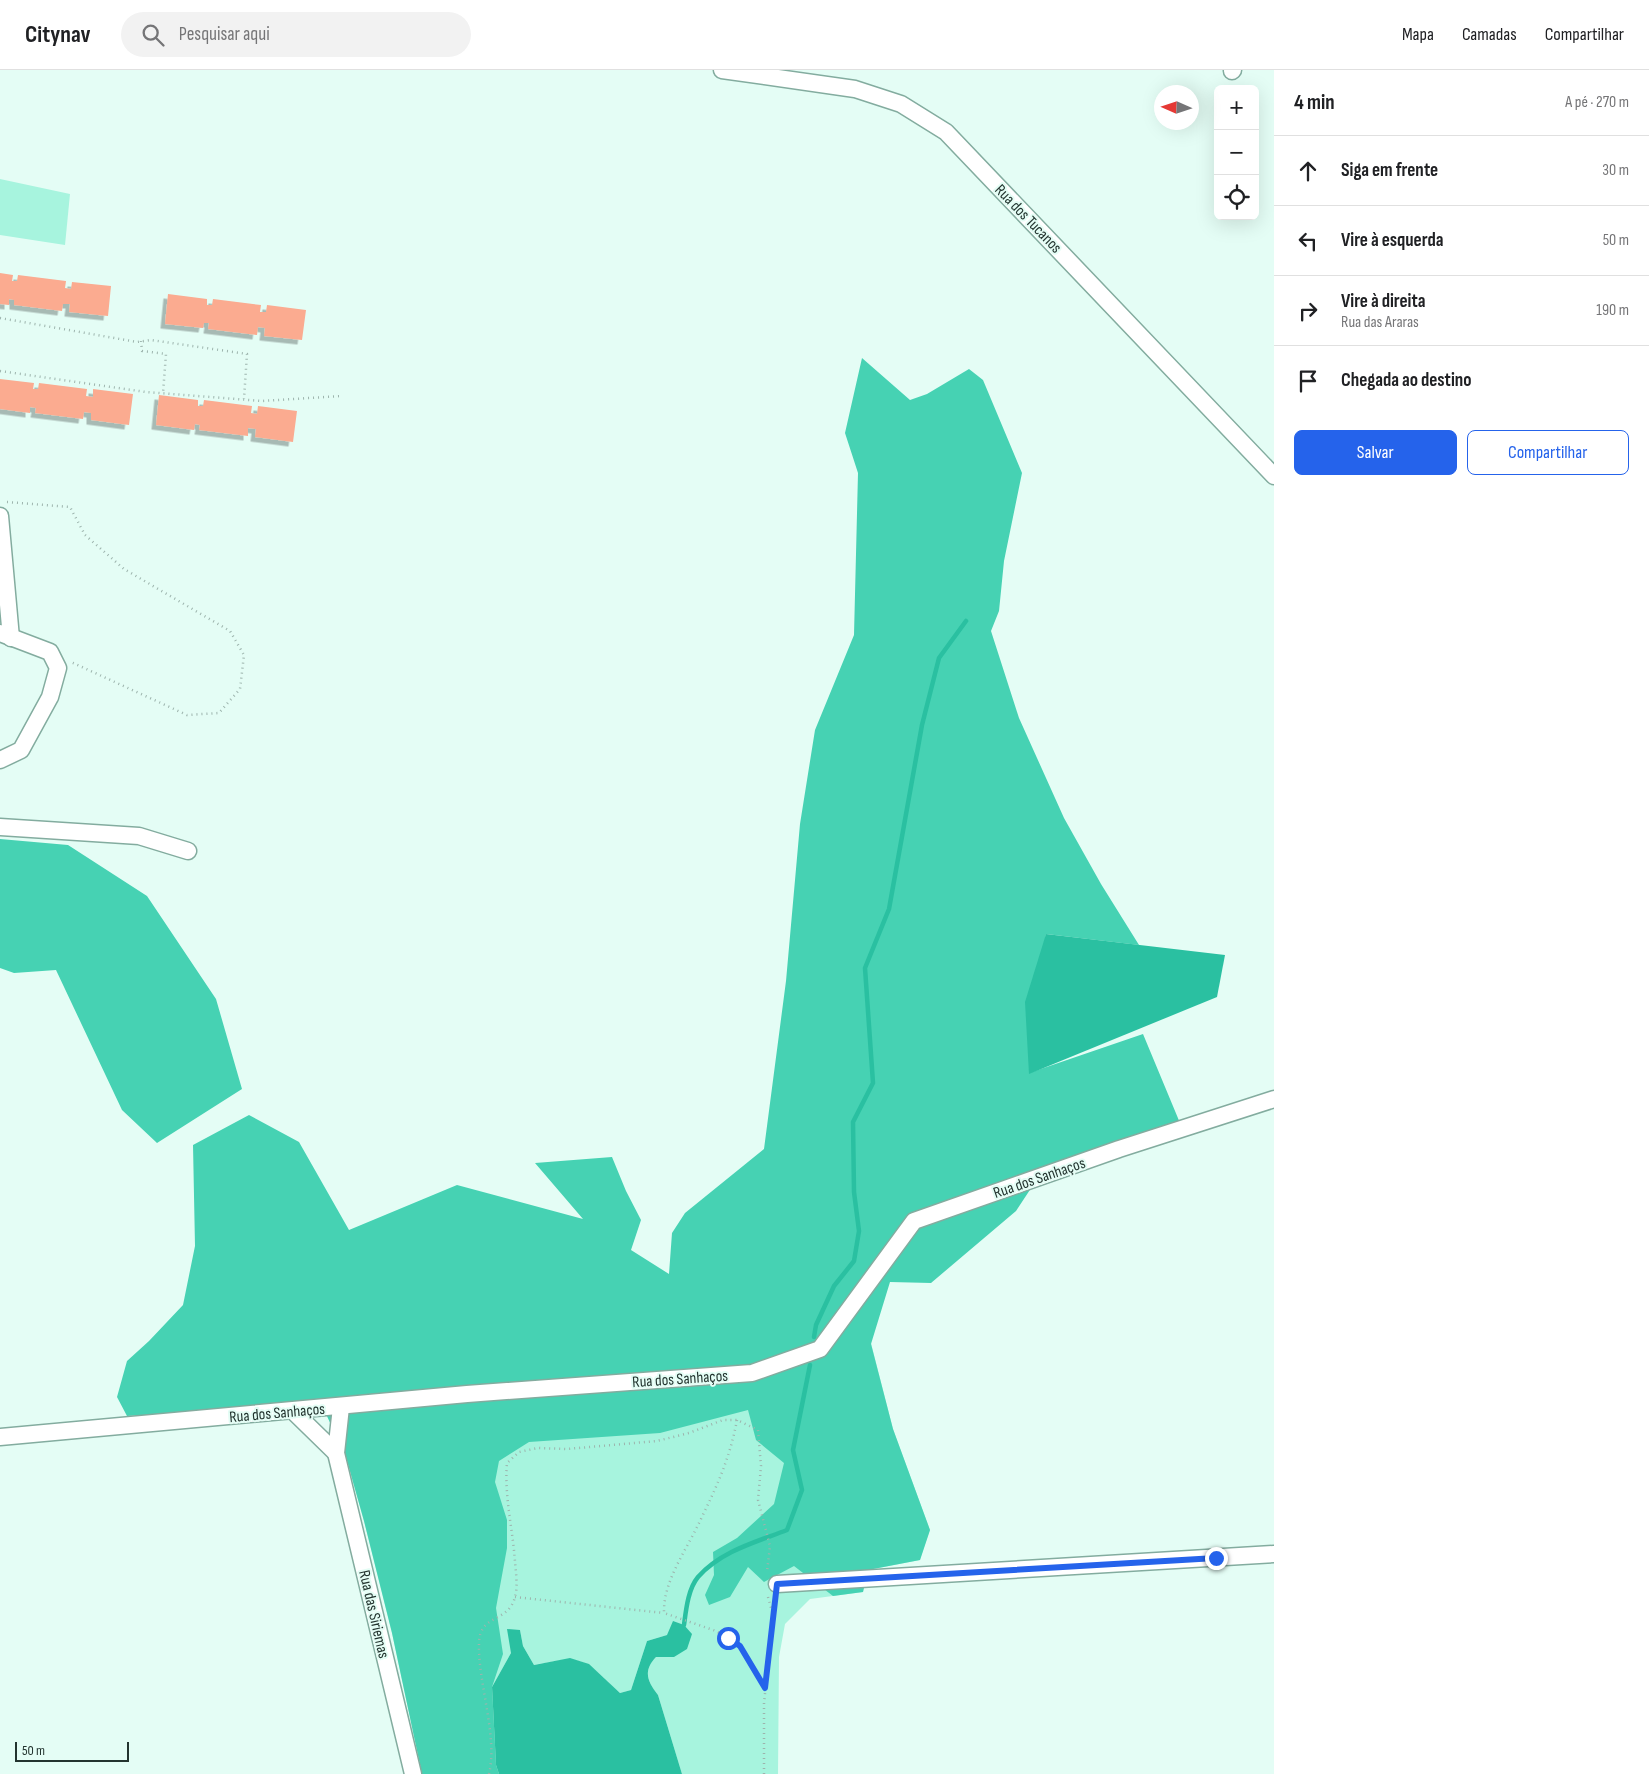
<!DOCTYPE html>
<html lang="pt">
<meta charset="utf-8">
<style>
body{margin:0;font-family:"Sofia Sans Condensed",sans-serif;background:#f2f2f2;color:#202124}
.controls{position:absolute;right:15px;top:15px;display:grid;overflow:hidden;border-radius:8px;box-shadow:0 5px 20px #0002}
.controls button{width:45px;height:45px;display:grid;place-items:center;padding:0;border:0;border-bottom:1px solid #e0e0e0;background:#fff;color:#202124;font:25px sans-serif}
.compass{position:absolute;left:1154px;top:15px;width:45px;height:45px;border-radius:50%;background:#fff;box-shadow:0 5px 20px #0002;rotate:273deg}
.scale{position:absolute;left:15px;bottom:12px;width:114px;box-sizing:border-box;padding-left:5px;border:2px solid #23342f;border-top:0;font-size:14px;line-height:18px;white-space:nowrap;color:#23342f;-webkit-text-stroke:4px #e4fdf5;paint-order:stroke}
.stop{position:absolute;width:15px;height:15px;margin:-11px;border:4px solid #2563eb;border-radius:50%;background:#fff}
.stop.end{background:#2563eb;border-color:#fff;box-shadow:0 1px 5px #0008}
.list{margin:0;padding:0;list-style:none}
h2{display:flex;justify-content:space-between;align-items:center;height:65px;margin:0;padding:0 20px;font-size:21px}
h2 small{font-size:16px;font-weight:400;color:#757577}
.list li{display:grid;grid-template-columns:32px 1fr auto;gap:15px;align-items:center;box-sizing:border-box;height:70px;padding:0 20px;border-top:1px solid #e0e0e0}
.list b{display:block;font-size:19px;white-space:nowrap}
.list p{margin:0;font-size:16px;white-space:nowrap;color:#757577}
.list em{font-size:16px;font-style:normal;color:#757577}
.actions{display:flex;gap:10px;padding:15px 20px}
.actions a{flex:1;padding:11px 0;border:1px solid #2563eb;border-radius:8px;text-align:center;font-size:18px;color:#2563eb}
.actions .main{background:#2563eb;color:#fff}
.icon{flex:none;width:28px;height:28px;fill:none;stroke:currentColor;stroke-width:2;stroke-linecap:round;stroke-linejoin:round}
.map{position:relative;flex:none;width:1274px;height:1704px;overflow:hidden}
header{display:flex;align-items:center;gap:30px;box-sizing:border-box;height:70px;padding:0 25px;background:#fff;border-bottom:1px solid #e0e0e0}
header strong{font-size:24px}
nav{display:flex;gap:28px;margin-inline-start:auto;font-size:18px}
.search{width:350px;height:45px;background:#f2f2f2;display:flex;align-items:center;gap:12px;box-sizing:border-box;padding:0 18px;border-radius:28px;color:#757577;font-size:19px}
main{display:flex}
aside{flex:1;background:#fff}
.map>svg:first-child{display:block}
</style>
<header>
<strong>Citynav</strong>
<div class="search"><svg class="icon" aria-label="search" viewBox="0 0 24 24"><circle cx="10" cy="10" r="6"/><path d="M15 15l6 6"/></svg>Pesquisar aqui</div>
<nav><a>Mapa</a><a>Camadas</a><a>Compartilhar</a></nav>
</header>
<main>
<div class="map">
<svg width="1274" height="1704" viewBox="0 0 1274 1704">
<defs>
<filter id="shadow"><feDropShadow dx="-4.5" dy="4.5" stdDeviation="0" flood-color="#0004"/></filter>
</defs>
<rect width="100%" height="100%" fill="#e4fdf5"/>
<g fill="#a7f4de">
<polygon points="0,109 70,124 65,175 0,165"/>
<path d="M871,1273L893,1359L930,1460L920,1490L868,1500L863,1522L810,1529L785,1554L779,1587L778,1704H682L658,1625C647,1611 643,1601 656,1587H674L667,1565L647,1571L631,1620L620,1623C582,1588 586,1585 534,1595L523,1576L520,1560L511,1583L492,1617L496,1695L499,1704H422L392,1563L364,1451L346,1387L327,1346Z"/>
</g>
<g fill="#46d2b3">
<polygon points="862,288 910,330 927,324 969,299 983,310 1022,403 1004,491 999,541 991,561 1019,648 1064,748 1101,814 1139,875 1046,864 1029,1003 1143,964 1180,1053 1043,1100 1016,1141 931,1213 890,1212 871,1274 893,1359 930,1460 920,1490 868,1500 863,1522 833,1526 794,1496 764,1512 748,1497 730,1527 709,1535 705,1525 714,1505 713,1482 737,1468 774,1434 784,1393 756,1370 748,1340 660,1363 529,1372 499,1391 495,1412 507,1450 507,1478 496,1538 503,1584 492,1617 496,1695 499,1704 422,1704 392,1563 364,1451 346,1387 327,1346 284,1337 127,1346 117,1327 127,1291 149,1271 183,1235 195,1176 193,1075 249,1045 299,1072 349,1160 457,1115 583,1149 535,1093 612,1087 626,1121 641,1150 631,1180 669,1204 672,1163 685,1143 764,1079 786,911 800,754 815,660 854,565 858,403 845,363"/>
<polygon points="0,769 68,775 147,826 216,929 242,1019 157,1073 122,1040 56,900 14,903 0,898"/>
</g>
<g fill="#2ac0a1">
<polygon points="1046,864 1225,885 1217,927 1029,1004 1025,932"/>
<path d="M673,1551L684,1555L692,1564L687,1579L674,1587H656C643,1601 647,1611 658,1625L682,1704H499L496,1695L492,1617L511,1583L507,1559L520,1560L523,1576L534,1595L570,1588L589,1594L620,1623L631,1620L647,1571L667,1565Z"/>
</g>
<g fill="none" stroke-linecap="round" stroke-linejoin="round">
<g stroke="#2ac0a1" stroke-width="4.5">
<polyline points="814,1267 816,1255 834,1216 854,1191 859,1161 854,1122 853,1052 873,1013 865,898 889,839 922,655 939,588 966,551"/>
<path d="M684,1555C686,1540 688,1519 698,1507C721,1481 756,1472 787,1460L802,1420L793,1380L810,1295"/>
</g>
</g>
<g fill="#fbab90" filter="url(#shadow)">
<polygon points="0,203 13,205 12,211 17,211 18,205 66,211 65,218 71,219 72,212 111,216 108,246 69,242 70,234 63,234 62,241 14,235 14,230 9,229 9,235 0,234"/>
<polygon points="168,224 207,229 207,235 212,235 213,229 261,235 260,242 266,242 267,235 306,240 302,270 264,266 265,258 258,257 257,265 208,259 209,253 204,253 203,258 165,254"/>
<polygon points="0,309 34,313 33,319 38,319 39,313 87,319 86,326 93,327 93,319 133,324 129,355 91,350 91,343 84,342 83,349 35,343 36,338 30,337 30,343 0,339"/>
<polygon points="159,325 198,330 198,336 203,336 204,330 252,336 251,343 257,344 258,336 297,341 293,372 255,367 256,359 248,358 248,366 199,360 200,355 195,354 194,360 156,355"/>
</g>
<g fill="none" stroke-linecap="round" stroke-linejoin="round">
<defs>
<g id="minor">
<polyline points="722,0 855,19 901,34 946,62 1274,406"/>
<polyline points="1232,1 1233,0"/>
<polyline points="0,446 11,568"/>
<polyline points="0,563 50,582 58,598 50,627 21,680 0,690"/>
<polyline points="0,757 139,766 188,781"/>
<polyline points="341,1337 336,1383 413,1704"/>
<polyline points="293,1341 336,1383"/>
<polyline points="0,1367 467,1324 752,1303 820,1279 914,1151 1119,1079 1274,1029"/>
<polyline points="777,1514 1274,1484"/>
</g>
</defs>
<use href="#minor" stroke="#83ac9f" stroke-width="19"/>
<g stroke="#9db4ad" stroke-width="2.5" stroke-dasharray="1 4" stroke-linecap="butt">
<polyline points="0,248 137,272 151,270 247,284 244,329"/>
<polyline points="141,271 142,281 166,284 163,323"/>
<polyline points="0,301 146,322 262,331 341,326"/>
<polyline points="7,432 70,437 85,465 124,499 230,561 244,585 240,619 219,643 187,645 71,592"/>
<path d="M737,1350C730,1388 717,1416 700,1451C687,1479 663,1511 664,1543L716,1561L740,1576L765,1618"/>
<polyline points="515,1527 664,1543"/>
<polyline points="768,1527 773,1545"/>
<path d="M489,1704C498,1667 478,1613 479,1574C479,1543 508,1554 515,1527C518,1517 516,1503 515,1492C513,1460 504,1426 507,1393L519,1382L538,1378L567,1379L657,1371L689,1363L723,1350H737L758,1360L761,1396L758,1430L770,1476L767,1502"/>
<polyline points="764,1704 764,1633 775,1528"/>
</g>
<use href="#minor" stroke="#fff" stroke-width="16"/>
</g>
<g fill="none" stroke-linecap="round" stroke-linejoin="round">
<polyline stroke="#2563eb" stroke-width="6" points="728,1568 740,1576 765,1618 777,1514 1216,1488"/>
</g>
<g text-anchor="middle" stroke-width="4" stroke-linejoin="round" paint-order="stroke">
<g font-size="16" fill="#23342f" stroke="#e4fdf5">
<text transform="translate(1029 148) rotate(46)" y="6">Rua dos Tucanos</text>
<text transform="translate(1039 1107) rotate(-19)" y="6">Rua dos Sanhaços</text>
<text transform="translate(680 1308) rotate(-4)" y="6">Rua dos Sanhaços</text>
<text transform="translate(277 1342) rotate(-5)" y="6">Rua dos Sanhaços</text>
<text transform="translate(375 1544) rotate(77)" y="6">Rua das Siriemas</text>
</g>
</g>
</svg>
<div class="controls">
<button>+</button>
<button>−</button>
<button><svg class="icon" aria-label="locate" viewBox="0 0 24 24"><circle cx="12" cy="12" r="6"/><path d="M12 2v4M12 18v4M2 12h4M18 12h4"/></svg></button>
</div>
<svg class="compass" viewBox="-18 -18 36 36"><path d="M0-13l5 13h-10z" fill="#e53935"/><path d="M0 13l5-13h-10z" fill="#757577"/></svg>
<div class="scale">50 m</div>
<div class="stop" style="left:728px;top:1568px"></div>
<div class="stop end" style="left:1216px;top:1488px"></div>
</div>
<aside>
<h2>4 min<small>A pé · 270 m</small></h2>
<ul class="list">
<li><svg class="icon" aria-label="ahead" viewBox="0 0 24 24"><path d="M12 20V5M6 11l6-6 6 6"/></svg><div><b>Siga em frente</b></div><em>30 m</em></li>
<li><svg class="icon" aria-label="left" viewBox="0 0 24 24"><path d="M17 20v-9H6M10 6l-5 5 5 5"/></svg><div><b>Vire à esquerda</b></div><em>50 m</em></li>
<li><svg class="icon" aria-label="right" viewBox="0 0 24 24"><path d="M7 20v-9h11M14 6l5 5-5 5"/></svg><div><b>Vire à direita</b><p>Rua das Araras</p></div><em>190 m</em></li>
<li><svg class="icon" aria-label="arrive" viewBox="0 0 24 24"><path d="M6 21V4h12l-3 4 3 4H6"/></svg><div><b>Chegada ao destino</b></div></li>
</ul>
<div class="actions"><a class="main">Salvar</a><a>Compartilhar</a></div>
</aside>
</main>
